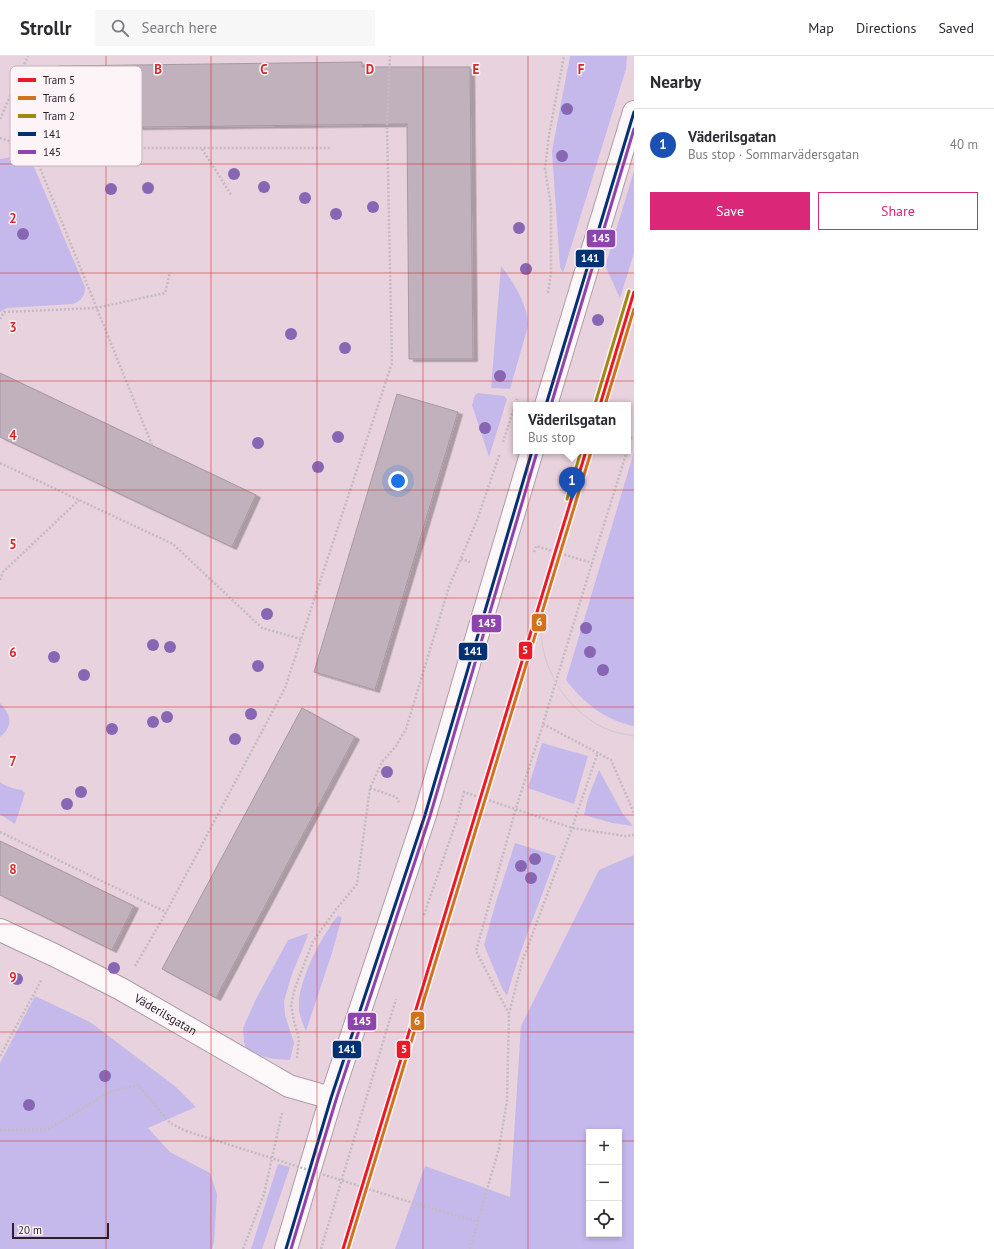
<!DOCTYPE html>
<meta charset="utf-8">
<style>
body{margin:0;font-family:"PT Sans",sans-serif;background:#f7f7f7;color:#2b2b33}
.controls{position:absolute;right:12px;bottom:12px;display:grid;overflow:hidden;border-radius:0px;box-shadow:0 2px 6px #0003}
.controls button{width:36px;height:36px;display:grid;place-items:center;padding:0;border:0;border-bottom:1px solid #e1e1e2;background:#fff;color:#2b2b33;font:20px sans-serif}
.scale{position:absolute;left:12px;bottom:10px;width:97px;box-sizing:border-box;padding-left:4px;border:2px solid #2f2028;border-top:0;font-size:11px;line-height:14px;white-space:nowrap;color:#2f2028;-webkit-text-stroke:3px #fdf4f8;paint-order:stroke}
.you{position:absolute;left:398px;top:425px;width:14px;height:14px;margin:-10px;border:3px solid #fff;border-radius:50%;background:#1a73e8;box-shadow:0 0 0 6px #1a73e833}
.badge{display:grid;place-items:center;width:26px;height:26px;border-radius:50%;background:#db2777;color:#fff;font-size:13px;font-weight:700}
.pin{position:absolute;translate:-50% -33px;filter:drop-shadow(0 1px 2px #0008)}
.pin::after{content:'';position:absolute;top:21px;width:14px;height:12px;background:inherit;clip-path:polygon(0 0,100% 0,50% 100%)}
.popup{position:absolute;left:513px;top:346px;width:118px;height:52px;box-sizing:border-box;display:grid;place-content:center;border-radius:0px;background:#fff;filter:drop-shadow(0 1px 3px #0005);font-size:13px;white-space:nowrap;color:#7c7c81}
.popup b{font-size:15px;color:#2b2b33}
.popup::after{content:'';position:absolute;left:50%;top:100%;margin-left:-8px;border:8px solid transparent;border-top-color:#fff}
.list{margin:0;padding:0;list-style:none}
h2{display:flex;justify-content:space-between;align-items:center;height:52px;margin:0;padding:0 16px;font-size:17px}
h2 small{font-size:13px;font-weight:400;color:#7c7c81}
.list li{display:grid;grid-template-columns:26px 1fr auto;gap:12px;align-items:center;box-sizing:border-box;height:72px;padding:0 16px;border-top:1px solid #e1e1e2}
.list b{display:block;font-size:15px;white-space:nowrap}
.list p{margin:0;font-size:13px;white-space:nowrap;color:#7c7c81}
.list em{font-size:13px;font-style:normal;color:#7c7c81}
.actions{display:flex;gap:8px;padding:12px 16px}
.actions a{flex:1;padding:9px 0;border:1px solid #db2777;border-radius:0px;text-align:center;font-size:14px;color:#db2777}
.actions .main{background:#db2777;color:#fff}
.icon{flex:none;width:22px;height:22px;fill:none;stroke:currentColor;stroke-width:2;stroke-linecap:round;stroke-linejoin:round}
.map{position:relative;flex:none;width:634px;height:1193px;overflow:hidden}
header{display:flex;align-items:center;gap:24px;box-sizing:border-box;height:56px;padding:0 20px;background:#fff;border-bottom:1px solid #e1e1e2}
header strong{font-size:19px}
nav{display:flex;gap:22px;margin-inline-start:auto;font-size:14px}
.search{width:280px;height:36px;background:#f7f7f7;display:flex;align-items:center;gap:10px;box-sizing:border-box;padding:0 14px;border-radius:0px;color:#7c7c81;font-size:15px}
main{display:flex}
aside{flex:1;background:#fff}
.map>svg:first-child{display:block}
</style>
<header>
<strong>Strollr</strong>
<div class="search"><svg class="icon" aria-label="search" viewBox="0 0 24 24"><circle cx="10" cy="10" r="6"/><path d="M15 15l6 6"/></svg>Search here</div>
<nav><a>Map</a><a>Directions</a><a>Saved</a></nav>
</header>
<main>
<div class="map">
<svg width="634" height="1193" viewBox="0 0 634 1193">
<defs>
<filter id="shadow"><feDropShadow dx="4.5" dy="2.5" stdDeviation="0" flood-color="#0004"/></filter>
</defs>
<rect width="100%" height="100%" fill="#e8d2dd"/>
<g fill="#c5b9ec" fill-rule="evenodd">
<polygon points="570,0 627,0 626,13 563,217 560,211 552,95"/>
<path d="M35,25L47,28L51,69L56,83L53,86C43,85 34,82 27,75C17,63 17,30 35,25Z"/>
<path d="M12,101C23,101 28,101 34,111L85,231C85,240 81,245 73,248L7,252L0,256V103Z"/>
<polygon points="634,115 634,197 620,242 608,216 606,211 607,204"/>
<path d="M501,210C514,227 528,249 528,270L510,333L491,332Z"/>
<polygon points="478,337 504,340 507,343 489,401 472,349 475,339"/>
<path d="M634,396V670C604,664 584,647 566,624Z"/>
<path d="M0,647C11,659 14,669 0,681Z"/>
<polygon points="542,687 588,700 574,748 528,732"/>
<polygon points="599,714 623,758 633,770 612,767 584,759 588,742"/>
<path d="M0,726C7,731 14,733 22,734L25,737L15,768L0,758Z"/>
<path d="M515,787L556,800C540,847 520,892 507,940L502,932L484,889L496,846Z"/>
<path d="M634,799V1193H395L425,1110L510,1141L521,970L599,814ZM589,1076H619V1178H589Z"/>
<path d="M338,860L342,861L332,897L306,975C303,968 299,959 299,952C297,926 321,882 336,862Z"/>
<path d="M308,877L307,882L292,918L284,945L285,959L294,987L290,1004C275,1004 261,1001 247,995L244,986L243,972L256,943L288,884Z"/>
<polygon points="35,940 90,966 176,1031 196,1051 148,1072 170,1096 210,1117 217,1138 214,1186 212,1193 0,1193 0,1007"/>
<polygon points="278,1108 290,1111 262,1193 251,1193"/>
</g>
<g fill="#c0b1bc" stroke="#a798a2" filter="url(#shadow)">
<polygon points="362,6 362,11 470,11 473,303 409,303 407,68 59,72 58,10"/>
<polygon points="0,317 256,439 232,491 0,381"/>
<polygon points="397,338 458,356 375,634 314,616"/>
<polygon points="302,652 355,681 216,942 162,913"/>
<polygon points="0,785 134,850 112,894 0,839"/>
</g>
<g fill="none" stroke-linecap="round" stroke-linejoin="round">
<defs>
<g id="minor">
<polyline points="546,349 634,56"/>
<path id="s1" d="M0,874L54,899L121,933L289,1030L331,1042"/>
<polyline points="286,1193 331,1042 425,759 470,604 532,395"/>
</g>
</defs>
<use href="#minor" stroke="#ad9ca5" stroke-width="24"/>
<g stroke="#c3bbbf" stroke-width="2.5" stroke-dasharray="2 2" stroke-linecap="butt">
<polyline points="19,21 49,25 60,92"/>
<polyline points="0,63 28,0"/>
<polyline points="0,82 32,92"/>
<polyline points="202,93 232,140"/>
<polyline points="548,237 551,217 551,150 545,113 549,79 564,0"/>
<polyline points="0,263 4,256 96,252 165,237 170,216"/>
<polyline points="503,386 517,343"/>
<polyline points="152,389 32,92 331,92"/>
<polyline points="628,390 631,382 634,381"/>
<polyline points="0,407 173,488 262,572 301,583"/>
<polyline points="534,496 536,490 592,507 627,395"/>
<polyline points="461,503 470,506"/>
<polyline points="0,524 3,516 79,444"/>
<polyline points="543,668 592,507"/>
<polyline points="370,732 396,741 399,746"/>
<polyline points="0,776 166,856"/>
<polyline points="424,859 456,766 464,736 572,772 625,780 634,779"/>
<polyline points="135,910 163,862 285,632 392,307 387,70 390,0"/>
<polyline points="509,958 476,895 516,752 543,668 611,704 634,757"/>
<polyline points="0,1000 42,923"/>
<polyline points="297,1002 299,983 294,965 291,949 295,932 313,885 338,851 357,828 370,732 382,706 396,690 406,673 449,531 477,464 500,397"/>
<polyline points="0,1074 48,1073 110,1036 138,1029 170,1067 186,1075"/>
<polyline points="397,1142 478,1166"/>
<polyline points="243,1193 264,1138 282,1057"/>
<polyline points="321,1193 396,943"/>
<polyline points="470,1193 499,1092 507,1045 509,958 522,906 572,772 598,696"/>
</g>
<use href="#minor" stroke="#fcf8fa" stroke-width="22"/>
<path stroke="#cfcacd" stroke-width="1" d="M548,520C545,537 540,554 541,572C541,612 565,652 602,671C612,676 623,678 634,680"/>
<polyline stroke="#c3bbbf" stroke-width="2.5" stroke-dasharray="2 2" stroke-linecap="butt" points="186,1075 397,1142"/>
<defs>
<g id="bus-1">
<polyline points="546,349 634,56"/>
<polyline points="286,1193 331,1042 425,759 532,395"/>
</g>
<g id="bus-2">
<polyline points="551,349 634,73"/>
<polyline points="291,1193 336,1044 430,760 537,396"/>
</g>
</defs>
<use href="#bus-1" stroke="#fdf4f8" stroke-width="6"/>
<use href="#bus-2" stroke="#fdf4f8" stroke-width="6"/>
<use href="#bus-1" stroke="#003273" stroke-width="3"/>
<use href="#bus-2" stroke="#8e44ad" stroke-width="3"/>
<defs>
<g id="tram-1">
<polyline points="600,349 634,236"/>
<polyline points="343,1193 586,395"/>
</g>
<g id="tram-2">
<polyline points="605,349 634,253"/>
<polyline points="348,1193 591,396"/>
</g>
<g id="tram-3">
<polyline points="595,348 629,235"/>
<polyline points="567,443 581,395"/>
</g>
</defs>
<use href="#tram-1" stroke="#fdf4f8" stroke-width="6"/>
<use href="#tram-2" stroke="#fdf4f8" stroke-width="6"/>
<use href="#tram-3" stroke="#fdf4f8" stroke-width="6"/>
<use href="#tram-1" stroke="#eb1923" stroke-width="3"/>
<use href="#tram-2" stroke="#d1721c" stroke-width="3"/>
<use href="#tram-3" stroke="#a08814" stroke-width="3"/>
</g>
<g fill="#8767b4">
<circle cx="567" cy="53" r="6"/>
<circle cx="562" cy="100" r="6"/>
<circle cx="234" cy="118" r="6"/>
<circle cx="264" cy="131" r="6"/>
<circle cx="148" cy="132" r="6"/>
<circle cx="111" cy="133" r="6"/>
<circle cx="305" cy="142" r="6"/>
<circle cx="373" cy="151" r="6"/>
<circle cx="336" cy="158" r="6"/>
<circle cx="519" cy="172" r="6"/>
<circle cx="23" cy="178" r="6"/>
<circle cx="526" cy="213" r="6"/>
<circle cx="598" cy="264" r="6"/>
<circle cx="291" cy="278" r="6"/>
<circle cx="345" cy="292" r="6"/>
<circle cx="500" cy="320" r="6"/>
<circle cx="485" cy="372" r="6"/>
<circle cx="338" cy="381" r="6"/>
<circle cx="258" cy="387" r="6"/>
<circle cx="318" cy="411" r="6"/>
<circle cx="267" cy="558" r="6"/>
<circle cx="586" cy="572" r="6"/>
<circle cx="153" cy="589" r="6"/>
<circle cx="170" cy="591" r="6"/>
<circle cx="590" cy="596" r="6"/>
<circle cx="54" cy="601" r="6"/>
<circle cx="258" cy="610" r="6"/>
<circle cx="603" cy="614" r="6"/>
<circle cx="84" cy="619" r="6"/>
<circle cx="251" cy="658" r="6"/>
<circle cx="167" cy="661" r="6"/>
<circle cx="153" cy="666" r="6"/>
<circle cx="112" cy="673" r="6"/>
<circle cx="235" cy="683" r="6"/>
<circle cx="387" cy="716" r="6"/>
<circle cx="81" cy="736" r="6"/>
<circle cx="67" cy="748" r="6"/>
<circle cx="535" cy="803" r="6"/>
<circle cx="521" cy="810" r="6"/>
<circle cx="531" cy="822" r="6"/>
<circle cx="114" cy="912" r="6"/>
<circle cx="17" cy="923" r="6"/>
<circle cx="105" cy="1020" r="6"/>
<circle cx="29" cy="1049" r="6"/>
</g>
<path fill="none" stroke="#d62828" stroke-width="1" stroke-opacity="0.55" d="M106,0V1193M211,0V1193M317,0V1193M423,0V1193M528,0V1193M0,108H634M0,217H634M0,325H634M0,434H634M0,542H634M0,651H634M0,759H634M0,868H634M0,976H634M0,1085H589M619,1085H634"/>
<g text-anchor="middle" stroke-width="3" stroke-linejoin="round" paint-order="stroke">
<g font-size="12" fill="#2f2028" stroke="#fdf4f8">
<text dy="4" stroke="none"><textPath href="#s1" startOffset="186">Väderilsgatan</textPath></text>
</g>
</g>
<rect x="10" y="10" width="132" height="100" rx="6" fill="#fdf4f8" stroke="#bfb4ba" stroke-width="1"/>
<rect x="18" y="22" width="18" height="4" fill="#eb1923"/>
<rect x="18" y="40" width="18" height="4" fill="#d1721c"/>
<rect x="18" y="58" width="18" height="4" fill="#a08814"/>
<rect x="18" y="76" width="18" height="4" fill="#003273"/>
<rect x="18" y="94" width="18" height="4" fill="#8e44ad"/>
<g font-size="11" fill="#2f2028">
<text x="43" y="28">Tram 5</text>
<text x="43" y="46">Tram 6</text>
<text x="43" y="64">Tram 2</text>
<text x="43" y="82">141</text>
<text x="43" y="100">145</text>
</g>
<g font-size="13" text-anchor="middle" font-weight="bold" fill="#d62828" stroke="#fdf4f8" stroke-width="3" stroke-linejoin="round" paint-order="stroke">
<text x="158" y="18">B</text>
<text x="264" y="18">C</text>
<text x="370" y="18">D</text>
<text x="476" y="18">E</text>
<text x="581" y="18">F</text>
<text x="13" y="167">2</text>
<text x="13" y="276">3</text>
<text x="13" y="384">4</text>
<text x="13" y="493">5</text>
<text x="13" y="601">6</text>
<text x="13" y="710">7</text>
<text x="13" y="818">8</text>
<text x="13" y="926">9</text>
</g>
<g stroke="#fdf4f8" stroke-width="1.5">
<rect x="586" y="173" width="30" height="19" rx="4" fill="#8e44ad"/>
<rect x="575" y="193" width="30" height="19" rx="4" fill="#003273"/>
<rect x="531" y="557" width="16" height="19" rx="4" fill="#d1721c"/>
<rect x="471" y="558" width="31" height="19" rx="4" fill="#8e44ad"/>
<rect x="518" y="585" width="15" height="19" rx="4" fill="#eb1923"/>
<rect x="458" y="586" width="30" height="19" rx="4" fill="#003273"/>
<rect x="410" y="955" width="15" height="20" rx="4" fill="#d1721c"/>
<rect x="347" y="956" width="30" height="19" rx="4" fill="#8e44ad"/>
<rect x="332" y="984" width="30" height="19" rx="4" fill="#003273"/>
<rect x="396" y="984" width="15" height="19" rx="4" fill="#eb1923"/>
</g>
<g font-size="11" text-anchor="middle" font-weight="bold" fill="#fff">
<text x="601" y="186">145</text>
<text x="590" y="206">141</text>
<text x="539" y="570">6</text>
<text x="487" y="571">145</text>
<text x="525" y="598">5</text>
<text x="473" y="599">141</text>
<text x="417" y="969">6</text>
<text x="362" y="969">145</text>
<text x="347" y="997">141</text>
<text x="404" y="997">5</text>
</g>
</svg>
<div class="controls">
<button>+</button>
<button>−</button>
<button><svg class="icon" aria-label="locate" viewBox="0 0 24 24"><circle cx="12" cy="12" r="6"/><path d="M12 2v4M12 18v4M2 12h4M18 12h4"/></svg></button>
</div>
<div class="scale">20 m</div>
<div class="you"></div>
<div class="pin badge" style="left:572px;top:444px;background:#1a4fb4">1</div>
<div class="popup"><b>Väderilsgatan</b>Bus stop</div>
</div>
<aside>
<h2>Nearby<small></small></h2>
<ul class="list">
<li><span class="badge" style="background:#1a4fb4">1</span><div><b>Väderilsgatan</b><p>Bus stop · Sommarvädersgatan</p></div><em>40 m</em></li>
</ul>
<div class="actions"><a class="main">Save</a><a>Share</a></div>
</aside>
</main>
